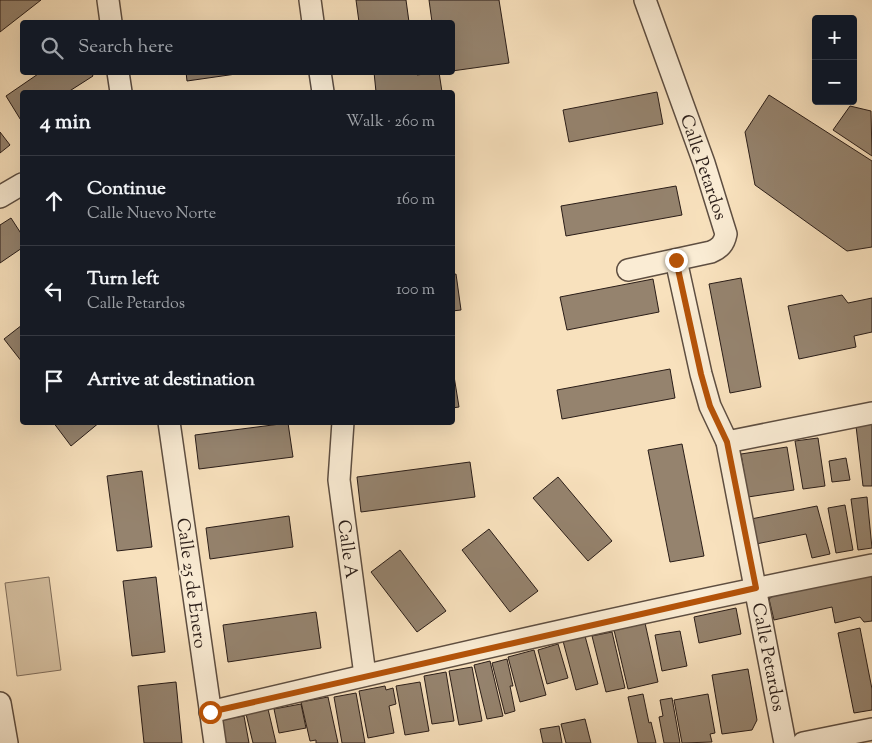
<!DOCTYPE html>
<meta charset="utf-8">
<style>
body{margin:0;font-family:"Sorts Mill Goudy",serif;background:#20242c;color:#f1f3f6}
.controls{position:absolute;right:15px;top:15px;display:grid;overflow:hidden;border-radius:5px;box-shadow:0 5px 20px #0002}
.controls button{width:45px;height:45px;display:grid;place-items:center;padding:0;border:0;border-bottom:1px solid #363941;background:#171b24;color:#f1f3f6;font:25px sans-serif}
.stop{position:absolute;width:15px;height:15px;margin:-11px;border:4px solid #b45309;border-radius:50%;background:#fff}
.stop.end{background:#b45309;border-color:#fff;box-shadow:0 1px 5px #0008}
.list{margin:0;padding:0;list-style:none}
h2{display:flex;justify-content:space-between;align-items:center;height:65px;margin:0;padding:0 20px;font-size:21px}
h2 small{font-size:16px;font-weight:400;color:#9ea1a6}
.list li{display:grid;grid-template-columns:32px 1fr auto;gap:15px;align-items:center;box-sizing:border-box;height:90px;padding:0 20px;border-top:1px solid #363941}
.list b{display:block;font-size:19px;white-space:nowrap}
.list p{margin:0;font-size:16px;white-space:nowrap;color:#9ea1a6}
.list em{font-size:16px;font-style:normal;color:#9ea1a6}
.icon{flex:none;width:28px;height:28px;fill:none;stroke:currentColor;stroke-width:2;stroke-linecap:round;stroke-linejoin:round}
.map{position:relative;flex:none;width:872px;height:743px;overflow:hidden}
.search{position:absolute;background:#171b24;box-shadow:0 5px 20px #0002;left:20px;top:20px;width:435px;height:55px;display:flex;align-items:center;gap:12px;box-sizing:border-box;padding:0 18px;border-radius:5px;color:#9ea1a6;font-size:19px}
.panel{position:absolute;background:#171b24;box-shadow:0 5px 20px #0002;left:20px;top:90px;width:435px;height:335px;border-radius:5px}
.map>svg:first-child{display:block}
</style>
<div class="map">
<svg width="872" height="743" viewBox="0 0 872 743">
<rect width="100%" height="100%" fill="#f8e1bd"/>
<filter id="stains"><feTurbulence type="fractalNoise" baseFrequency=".004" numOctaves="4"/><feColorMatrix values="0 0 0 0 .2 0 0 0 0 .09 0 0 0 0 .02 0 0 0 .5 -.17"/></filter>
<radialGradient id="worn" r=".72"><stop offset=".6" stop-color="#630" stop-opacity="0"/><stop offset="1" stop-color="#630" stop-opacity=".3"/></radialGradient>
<polygon fill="#d5c0a1" stroke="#806e5c" points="49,577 61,670 17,676 5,583"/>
<g fill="#95836e" stroke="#2a1d18">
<polygon points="0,0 41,0 0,32"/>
<polygon points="356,0 406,0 409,22 359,22"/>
<polygon points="429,0 499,0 509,63 452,71 452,22 432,22"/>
<polygon points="41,72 91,72 93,76 68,92 22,92 22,122 6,96"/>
<polygon points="186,72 250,72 187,81"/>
<polygon points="374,72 416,72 417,75 439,72 442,92 376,92"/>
<polygon points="657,92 663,124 569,142 563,110"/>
<polygon points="769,95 872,161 872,247 847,251 755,185 745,132"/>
<polygon points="850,106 871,111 872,156 833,130"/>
<polygon points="0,132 10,145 0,153"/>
<polygon points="676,186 682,215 566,236 561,206"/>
<polygon points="11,218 22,235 22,248 0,263 0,225"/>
<polygon points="456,274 461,310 452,311 452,275"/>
<polygon points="741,278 761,387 730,393 709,284"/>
<polygon points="653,279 659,312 567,330 560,297"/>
<polygon points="842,295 848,303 872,298 872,332 854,336 856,347 799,359 788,306"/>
<polygon points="22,325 22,362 4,339"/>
<polygon points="670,369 675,398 562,419 557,390"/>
<polygon points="453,370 459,407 452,408 452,371"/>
<polygon points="53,422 100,422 71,446"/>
<polygon points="288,423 293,457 199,469 195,435"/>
<polygon points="872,424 872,486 863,486 856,426"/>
<polygon points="818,438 825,486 803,489 795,441"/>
<polygon points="682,444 704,556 670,562 648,450"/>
<polygon points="787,447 794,490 748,497 741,454"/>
<polygon points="846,458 850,480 832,482 829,461"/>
<polygon points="470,462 475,497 361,512 357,477"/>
<polygon points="142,471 152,547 117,551 107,476"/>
<polygon points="558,477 612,541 588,561 533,498"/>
<polygon points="867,497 872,548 858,550 851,499"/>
<polygon points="845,505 853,550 836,553 828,508"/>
<polygon points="817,506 830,554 812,558 806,534 756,544 751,519"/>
<polygon points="289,516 293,547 210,559 206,528"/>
<polygon points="489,529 538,591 510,612 462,550"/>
<polygon points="400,550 446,611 417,632 371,572"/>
<polygon points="872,576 872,621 864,622 860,617 835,623 832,607 774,620 769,599 774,595"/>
<polygon points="156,577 165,652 132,656 123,581"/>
<polygon points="736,608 741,634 699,643 694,617"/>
<polygon points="316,612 321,648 228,662 223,625"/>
<polygon points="645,623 658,682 628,689 614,630"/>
<polygon points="860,628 872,689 872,710 854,713 838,633"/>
<polygon points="680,631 687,666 662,671 655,635"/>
<polygon points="612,632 625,688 606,692 592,636"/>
<polygon points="585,636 598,684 576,690 563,641"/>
<polygon points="558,644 568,678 547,684 538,650"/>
<polygon points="534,650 546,695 520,702 508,657"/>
<polygon points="507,659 513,686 510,686 515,711 505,714 492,663"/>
<polygon points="490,661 503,716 487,719 474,665"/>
<polygon points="472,667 482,721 459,725 449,671"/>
<polygon points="748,669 757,720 752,730 722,734 712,675"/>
<polygon points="446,672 454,721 432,724 424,676"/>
<polygon points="176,682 182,743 144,743 138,686"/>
<polygon points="420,682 429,731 405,735 396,686"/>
<polygon points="385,686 386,690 393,688 396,704 389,706 394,733 368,738 359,691"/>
<polygon points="356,693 365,743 342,743 334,697"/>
<polygon points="643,694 649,723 651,722 656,743 638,743 628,697"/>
<polygon points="708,694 715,733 710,734 712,742 682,743 674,700"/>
<polygon points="328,697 338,743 316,743 316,740 310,741 301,702"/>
<polygon points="672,698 680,743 664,743 659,717 663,716 660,700"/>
<polygon points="301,704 306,728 279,733 274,709"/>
<polygon points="268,709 276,743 253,743 246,714"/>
<polygon points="244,716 249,743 224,743 219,720"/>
<polygon points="585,719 591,743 566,743 561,724"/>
<polygon points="559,726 562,743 543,743 540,729"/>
</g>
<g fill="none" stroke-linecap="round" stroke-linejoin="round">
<defs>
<g id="minor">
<polyline points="108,0 111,22"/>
<polyline points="310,0 313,22"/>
<polyline points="118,72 121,92"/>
<polyline points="320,72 323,92"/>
<polyline points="0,197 22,184"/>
<polyline points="676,260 701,374 710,406 727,442 785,743"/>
<path d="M628,270L711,252C720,248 724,244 726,234L704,163L645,0"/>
<polyline points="169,422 215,743"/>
<polyline points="343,422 339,480 365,675"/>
<polyline points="727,442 872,413"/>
<polyline points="0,703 7,743"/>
<path d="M210,712C430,660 650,609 872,565"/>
<polyline points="803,743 872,729"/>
</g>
</defs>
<use href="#minor" stroke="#5e4e41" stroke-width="24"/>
<use href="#minor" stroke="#faecd4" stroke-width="21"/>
</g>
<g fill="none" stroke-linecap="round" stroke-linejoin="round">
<polyline stroke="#b45309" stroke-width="6" points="210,712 756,588 727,442 710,406 701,374 676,260"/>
</g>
<g text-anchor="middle" stroke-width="4" stroke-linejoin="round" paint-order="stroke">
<g font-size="18" fill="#2a1d18" stroke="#faecd4">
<text transform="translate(704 167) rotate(71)" y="6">Calle Petardos</text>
<text transform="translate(348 549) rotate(82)" y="6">Calle A</text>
<text transform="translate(192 583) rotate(82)" y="6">Calle 25 de Enero</text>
<text transform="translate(769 657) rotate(79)" y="6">Calle Petardos</text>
</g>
</g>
<rect width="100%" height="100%" filter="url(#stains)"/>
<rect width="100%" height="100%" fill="url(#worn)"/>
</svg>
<div class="controls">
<button>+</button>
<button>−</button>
</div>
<div class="stop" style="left:210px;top:712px"></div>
<div class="stop end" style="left:676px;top:260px"></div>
<div class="search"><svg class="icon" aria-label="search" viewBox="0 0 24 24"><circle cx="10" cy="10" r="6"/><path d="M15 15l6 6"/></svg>Search here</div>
<section class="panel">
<h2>4 min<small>Walk · 260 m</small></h2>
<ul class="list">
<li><svg class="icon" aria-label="ahead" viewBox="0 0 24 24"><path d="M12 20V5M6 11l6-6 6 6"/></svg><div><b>Continue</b><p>Calle Nuevo Norte</p></div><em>160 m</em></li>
<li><svg class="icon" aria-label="left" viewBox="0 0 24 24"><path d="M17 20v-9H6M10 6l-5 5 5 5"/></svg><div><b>Turn left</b><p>Calle Petardos</p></div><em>100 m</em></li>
<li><svg class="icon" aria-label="arrive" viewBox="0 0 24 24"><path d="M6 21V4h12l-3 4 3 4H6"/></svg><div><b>Arrive at destination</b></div></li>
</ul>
</section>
</div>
